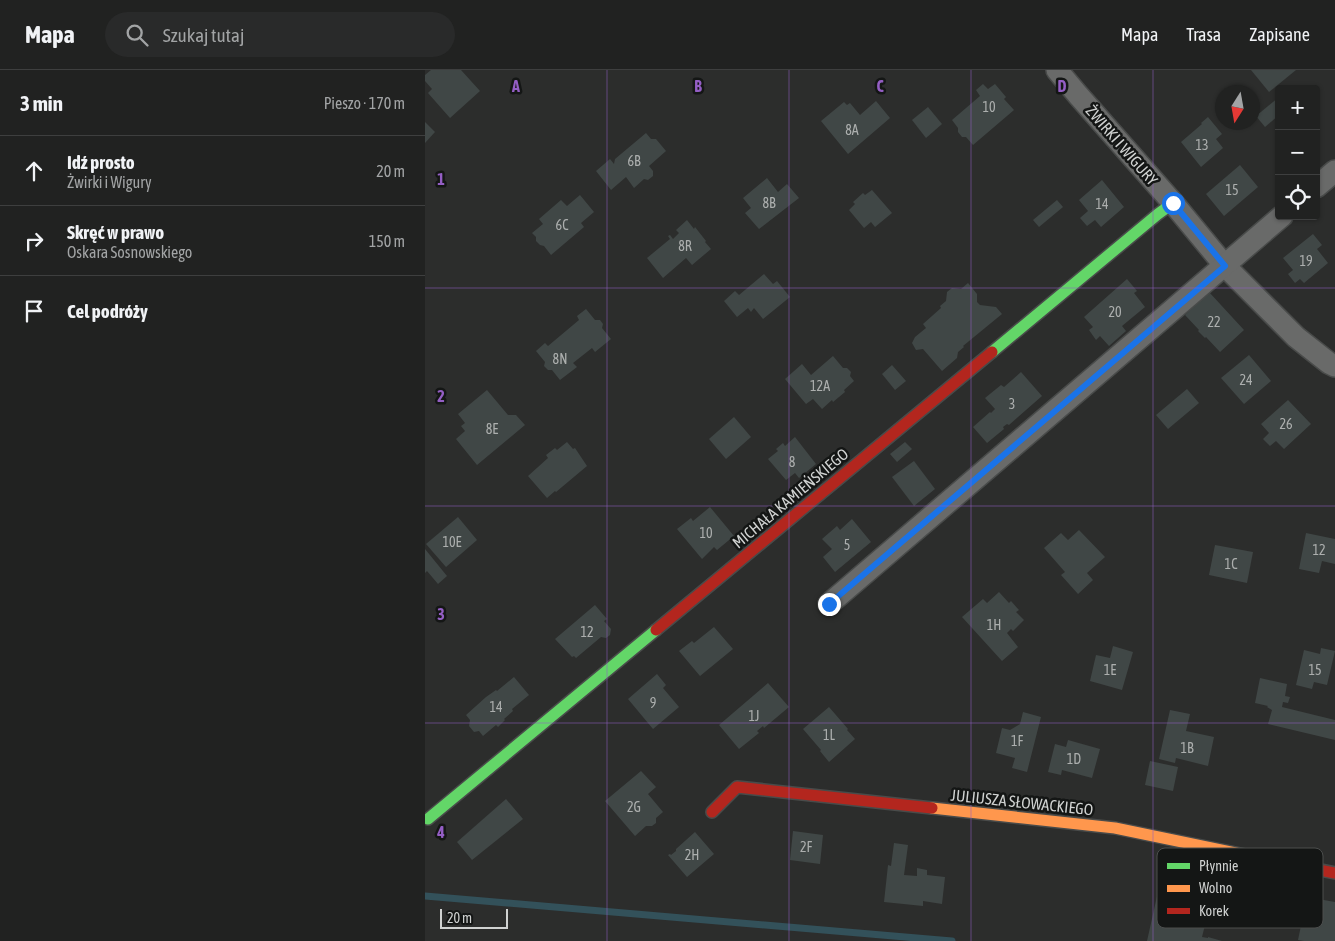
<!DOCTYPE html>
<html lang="pl">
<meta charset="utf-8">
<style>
body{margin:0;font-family:"Asap Condensed",sans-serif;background:#292a2a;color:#f1f3f6}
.controls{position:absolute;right:15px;top:15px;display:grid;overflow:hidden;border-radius:5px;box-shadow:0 1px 4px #0004}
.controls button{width:45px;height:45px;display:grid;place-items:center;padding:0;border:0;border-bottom:1px solid #3e3f3f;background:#212221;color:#f1f3f6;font:25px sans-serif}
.compass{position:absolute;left:790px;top:15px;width:45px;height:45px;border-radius:50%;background:#212221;box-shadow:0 1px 4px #0004;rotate:191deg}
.scale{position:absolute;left:15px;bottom:12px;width:68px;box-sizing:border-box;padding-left:5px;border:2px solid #d0d2d1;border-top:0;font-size:14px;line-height:18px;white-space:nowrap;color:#d0d2d1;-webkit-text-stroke:4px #141615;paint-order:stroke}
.stop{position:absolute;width:15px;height:15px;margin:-11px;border:4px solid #1a73e8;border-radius:50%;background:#fff}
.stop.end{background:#1a73e8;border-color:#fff;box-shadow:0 1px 5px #0008}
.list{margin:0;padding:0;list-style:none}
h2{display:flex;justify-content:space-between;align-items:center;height:65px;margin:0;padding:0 20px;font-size:21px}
h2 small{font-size:16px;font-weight:400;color:#a2a4a5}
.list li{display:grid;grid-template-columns:32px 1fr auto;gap:15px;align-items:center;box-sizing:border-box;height:70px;padding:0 20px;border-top:1px solid #3e3f3f}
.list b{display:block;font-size:19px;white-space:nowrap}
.list p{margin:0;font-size:16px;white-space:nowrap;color:#a2a4a5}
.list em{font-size:16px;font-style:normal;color:#a2a4a5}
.icon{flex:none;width:28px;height:28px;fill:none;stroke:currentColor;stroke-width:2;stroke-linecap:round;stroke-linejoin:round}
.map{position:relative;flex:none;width:910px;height:871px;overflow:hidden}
header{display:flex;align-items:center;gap:30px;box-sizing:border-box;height:70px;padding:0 25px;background:#212221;border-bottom:1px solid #3e3f3f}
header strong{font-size:24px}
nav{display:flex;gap:28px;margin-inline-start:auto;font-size:18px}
.search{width:350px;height:45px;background:#292a2a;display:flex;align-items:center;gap:12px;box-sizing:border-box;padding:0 18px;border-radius:28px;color:#a2a4a5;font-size:19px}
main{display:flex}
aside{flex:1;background:#212221}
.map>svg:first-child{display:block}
</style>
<header>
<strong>Mapa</strong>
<div class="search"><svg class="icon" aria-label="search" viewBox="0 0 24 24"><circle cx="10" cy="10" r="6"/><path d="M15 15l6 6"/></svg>Szukaj tutaj</div>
<nav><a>Mapa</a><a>Trasa</a><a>Zapisane</a></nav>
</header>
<main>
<aside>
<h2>3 min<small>Pieszo · 170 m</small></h2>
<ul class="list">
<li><svg class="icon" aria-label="ahead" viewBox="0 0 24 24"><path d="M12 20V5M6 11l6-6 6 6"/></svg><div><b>Idź prosto</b><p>Żwirki i Wigury</p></div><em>20 m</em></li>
<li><svg class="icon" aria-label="right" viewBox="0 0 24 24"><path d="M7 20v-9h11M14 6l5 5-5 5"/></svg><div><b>Skręć w prawo</b><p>Oskara Sosnowskiego</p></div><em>150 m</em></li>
<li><svg class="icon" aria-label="arrive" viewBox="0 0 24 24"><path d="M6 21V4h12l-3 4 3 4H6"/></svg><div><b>Cel podróży</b></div></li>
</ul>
</aside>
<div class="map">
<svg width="910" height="871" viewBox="0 0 910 871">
<rect width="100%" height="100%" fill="#2c2d2c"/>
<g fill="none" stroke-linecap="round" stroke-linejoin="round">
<polyline stroke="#33515a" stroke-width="7" points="0,826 527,871"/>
</g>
<g fill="#404746">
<polygon points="6,0 36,0 55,21 25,48 3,23 7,19 0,11 0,5"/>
<polygon points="826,0 871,0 844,22"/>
<polygon points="558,14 563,19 570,14 581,27 579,29 589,40 548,75 541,67 537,67 533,62 533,58 527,50 555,26 551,20"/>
<polygon points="854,27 854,45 840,57 831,46"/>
<polygon points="451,31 465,48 423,84 396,51 419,32 422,35 425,33 435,45"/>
<polygon points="503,37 517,54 501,68 487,50"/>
<polygon points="783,47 797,64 791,69 798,78 776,97 756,72 777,54 776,53"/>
<polygon points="0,52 10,62 0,73"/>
<polygon points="221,63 226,69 231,69 241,81 224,96 228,101 228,106 223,110 219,109 209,118 201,107 186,120 171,101 185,89 189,94 190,89"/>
<polygon points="815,95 833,117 799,146 781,124"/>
<polygon points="342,108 353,122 362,114 374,128 334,159 320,143 326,138 318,128"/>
<polygon points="677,110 699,137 676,157 670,150 662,156 655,148 663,141 654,130"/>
<polygon points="447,120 467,143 450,157 446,152 439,158 424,140 430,134 428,132 438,123 440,125"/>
<polygon points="155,125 169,142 156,153 159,157 126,185 119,176 115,175 111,171 111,167 107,163 118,154 114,149 136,130 142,136"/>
<polygon points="632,130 638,137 614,157 608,150"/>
<polygon points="262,150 269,159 270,157 281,171 280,172 286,179 267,195 261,188 238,208 222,188 245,169 243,166 245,165 248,169 254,163 251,160"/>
<polygon points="888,164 897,175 892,179 903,193 879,213 875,209 870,213 863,204 868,200 858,188"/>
<polygon points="339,204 348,214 352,211 365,227 338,249 329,238 326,242 323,238 312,247 299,231 310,221 314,225"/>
<polygon points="702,209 712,221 709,223 720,237 697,256 701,261 684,276 675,266 671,270 664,260 668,257 659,247"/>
<polygon points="543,213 552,224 552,232 555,235 571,237 577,244 538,276 539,277 533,282 532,288 517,301 498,279 491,280 487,273 490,267 501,258 498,254 516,238 515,236 521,231 522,222 527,218 536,219"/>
<polygon points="784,222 819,260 795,282 781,267 780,268 773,261 774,260 760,245"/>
<polygon points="161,239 170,250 175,250 178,254 177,258 186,269 170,282 167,278 148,293 152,297 135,310 127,300 123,300 119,296 120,292 111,281 120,273 123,276 154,250 152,246"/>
<polygon points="824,285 846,311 819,334 796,308"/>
<polygon points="408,286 418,298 422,298 426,302 425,306 429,311 419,320 420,322 408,332 407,330 397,339 388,329 381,334 360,309 377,294 386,305"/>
<polygon points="467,295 481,311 470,320 457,304"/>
<polygon points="596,302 617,326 584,355 582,354 578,357 579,359 562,373 548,357 565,342 566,343 570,339 560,328 576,315 579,317"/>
<polygon points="762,319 774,333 743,359 731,345"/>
<polygon points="62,320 83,345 91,345 100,355 52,395 31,369 40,361 36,356 40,353 33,344"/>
<polygon points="863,330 886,354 859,379 851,371 845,376 838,369 844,363 836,354"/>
<polygon points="309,347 326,367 301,389 284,369"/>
<polygon points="370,367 391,394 374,408 370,403 361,410 343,389 353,381 351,379 358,373 360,376"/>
<polygon points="142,372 148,379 150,378 162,396 131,422 130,421 122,428 103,406 123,388 121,385 130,378 132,380"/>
<polygon points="480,372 487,379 472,392 465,384"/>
<polygon points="489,391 510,419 489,436 467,407"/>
<polygon points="285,437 309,466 292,480 289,477 277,489 252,459 266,448 268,451"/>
<polygon points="33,447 52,470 21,497 1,474"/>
<polygon points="427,449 446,472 410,502 398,487 407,479 397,469 412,456 415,460"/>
<polygon points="654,460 680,487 662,503 668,510 653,524 636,505 640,502 619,478 636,463 643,470"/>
<polygon points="881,463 910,469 910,494 897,491 894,503 874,499"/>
<polygon points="790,475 828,482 822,513 784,505"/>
<polygon points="0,479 22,506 13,514 2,501 0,503"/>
<polygon points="574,522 584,533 586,531 594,540 591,542 599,550 588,561 586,559 582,563 593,577 577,591 537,547 558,529 562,533"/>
<polygon points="170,535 182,549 179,551 186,559 185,565 181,568 176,567 151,588 149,586 147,587 130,569"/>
<polygon points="289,557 308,579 275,606 254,581 267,571 269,573"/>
<polygon points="688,576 708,582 697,620 665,611 671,585 685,588"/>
<polygon points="896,578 910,581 902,615 889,612 887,619 871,615 879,580 895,584"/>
<polygon points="232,604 241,615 238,618 254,637 228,659 203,629"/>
<polygon points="89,607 104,625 87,639 88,641 79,649 80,650 73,657 71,655 58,666 54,661 49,662 44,656 45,650 41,645 61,627 71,620 72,621"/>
<polygon points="835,608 862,614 860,626 865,627 863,633 858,632 857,637 910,650 910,670 843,654 847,640 842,637 843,636 830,633"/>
<polygon points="343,613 364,637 339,658 338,656 332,661 334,663 314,679 294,655"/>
<polygon points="404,637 423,659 422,660 430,669 404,692 395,681 396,680 378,659"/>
<polygon points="745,640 765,644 761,661 789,667 783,696 751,688 750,693 734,689"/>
<polygon points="598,642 616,647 602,702 587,698 590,688 571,683 577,658 585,660 595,654"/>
<polygon points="643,670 675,679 667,708 637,700 636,705 623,702 630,674 641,677"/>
<polygon points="725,691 753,697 748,721 720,715"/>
<polygon points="216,701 231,717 223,724 238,742 231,748 231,753 227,756 221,756 210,766 180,731"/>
<polygon points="81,729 98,749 47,790 32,772"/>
<polygon points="368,761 398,765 395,794 365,790"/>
<polygon points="270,762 289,784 262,807 243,785 245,784 246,785 251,781 251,779"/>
<polygon points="469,773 483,775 479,805 492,806 492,798 502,800 502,805 520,807 517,834 498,831 498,836 459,832 463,795 466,796"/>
<polygon points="737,804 770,811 765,834 784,839 777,867 783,868 783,867 797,871 722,871"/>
<polygon points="882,827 910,832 910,871 879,871 873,870"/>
</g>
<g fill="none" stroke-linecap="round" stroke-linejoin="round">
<defs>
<g id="street">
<polyline points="632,0 653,25 748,133 800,196 871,267 904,293 910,296"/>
<polyline points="891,117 910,101"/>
<polyline points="404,534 857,146"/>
</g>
<g id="fast">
<polyline points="567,282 733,144 748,133"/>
<polyline points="3,749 231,560"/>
</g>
<polyline id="slow" points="507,738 690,758 825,786"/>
<g id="jam">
<polyline points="231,560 567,282"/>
<polyline points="287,742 312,717 507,738"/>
<polyline points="825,786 910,803"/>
</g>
</defs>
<use href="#street" stroke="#494b4a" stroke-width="24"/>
<use href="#fast" stroke="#494b4a" stroke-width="14"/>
<use href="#slow" stroke="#494b4a" stroke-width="14"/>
<use href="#jam" stroke="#494b4a" stroke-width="14"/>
<use href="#street" stroke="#696a69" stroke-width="21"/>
<use href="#fast" stroke="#63d668" stroke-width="11"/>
<use href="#slow" stroke="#ff974d" stroke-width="11"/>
<use href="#jam" stroke="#b3261e" stroke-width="11"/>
</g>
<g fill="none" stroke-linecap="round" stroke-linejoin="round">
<polyline stroke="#1a73e8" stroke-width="6" points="404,534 800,196 748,133"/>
</g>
<path fill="none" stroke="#945ec4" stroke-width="1" stroke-opacity="0.55" d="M182,0V871M364,0V871M546,0V871M728,0V871M0,218H910M0,436H910M0,653H910"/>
<g text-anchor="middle" stroke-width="5" stroke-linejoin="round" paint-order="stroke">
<g font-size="14" fill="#acafae">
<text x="564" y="42">10</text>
<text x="427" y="65">8A</text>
<text x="777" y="80">13</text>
<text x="209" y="96">6B</text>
<text x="807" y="125">15</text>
<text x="344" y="138">8B</text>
<text x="677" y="139">14</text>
<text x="137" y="160">6C</text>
<text x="260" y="181">8R</text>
<text x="881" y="196">19</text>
<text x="690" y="247">20</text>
<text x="789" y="257">22</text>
<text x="135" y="294">8N</text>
<text x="821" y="315">24</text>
<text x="395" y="321">12A</text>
<text x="587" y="339">3</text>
<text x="861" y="359">26</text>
<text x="67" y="364">8E</text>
<text x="367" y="397">8</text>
<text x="281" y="468">10</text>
<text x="27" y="477">10E</text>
<text x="422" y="480">5</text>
<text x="894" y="485">12</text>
<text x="806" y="499">1C</text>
<text x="569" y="560">1H</text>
<text x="162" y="567">12</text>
<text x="685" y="605">1E</text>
<text x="890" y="605">15</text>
<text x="228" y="638">9</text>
<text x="71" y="642">14</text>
<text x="329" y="651">1J</text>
<text x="404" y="670">1L</text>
<text x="592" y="676">1F</text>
<text x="762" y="683">1B</text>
<text x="649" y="694">1D</text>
<text x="209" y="742">2G</text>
<text x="381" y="782">2F</text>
<text x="267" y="790">2H</text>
</g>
<g font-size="16" fill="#d0d2d1" stroke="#141615">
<text transform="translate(697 75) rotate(49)" y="6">ŻWIRKI I WIGURY</text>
<text transform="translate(365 428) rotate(-40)" y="6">MICHAŁA KAMIEŃSKIEGO</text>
<text transform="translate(597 732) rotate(6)" y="6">JULIUSZA SŁOWACKIEGO</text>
</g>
</g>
<rect x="732" y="778" width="166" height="80" rx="8" fill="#141615" stroke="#4c4e4d" stroke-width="1"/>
<rect x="742" y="793" width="23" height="6" fill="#63d668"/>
<rect x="742" y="815" width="23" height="7" fill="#ff974d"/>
<rect x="742" y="838" width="23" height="6" fill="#b3261e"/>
<g font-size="14" fill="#d0d2d1">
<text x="774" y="801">Płynnie</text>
<text x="774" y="823">Wolno</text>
<text x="774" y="846">Korek</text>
</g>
<g font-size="16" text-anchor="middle" font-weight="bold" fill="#945ec4" stroke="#141615" stroke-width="5" stroke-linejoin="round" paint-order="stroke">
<text x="91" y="22">A</text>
<text x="273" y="22">B</text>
<text x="455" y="22">C</text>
<text x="637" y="22">D</text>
<text x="16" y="115">1</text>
<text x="16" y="332">2</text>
<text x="16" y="550">3</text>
<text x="16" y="768">4</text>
</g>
</svg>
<div class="controls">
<button>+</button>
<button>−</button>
<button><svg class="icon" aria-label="locate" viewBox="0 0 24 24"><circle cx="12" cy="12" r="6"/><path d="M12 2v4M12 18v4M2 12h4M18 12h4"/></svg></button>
</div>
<svg class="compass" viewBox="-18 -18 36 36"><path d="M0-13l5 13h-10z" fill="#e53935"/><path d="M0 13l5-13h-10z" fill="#a2a4a5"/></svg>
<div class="scale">20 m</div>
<div class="stop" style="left:748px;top:133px"></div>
<div class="stop end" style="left:404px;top:534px"></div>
</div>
</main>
